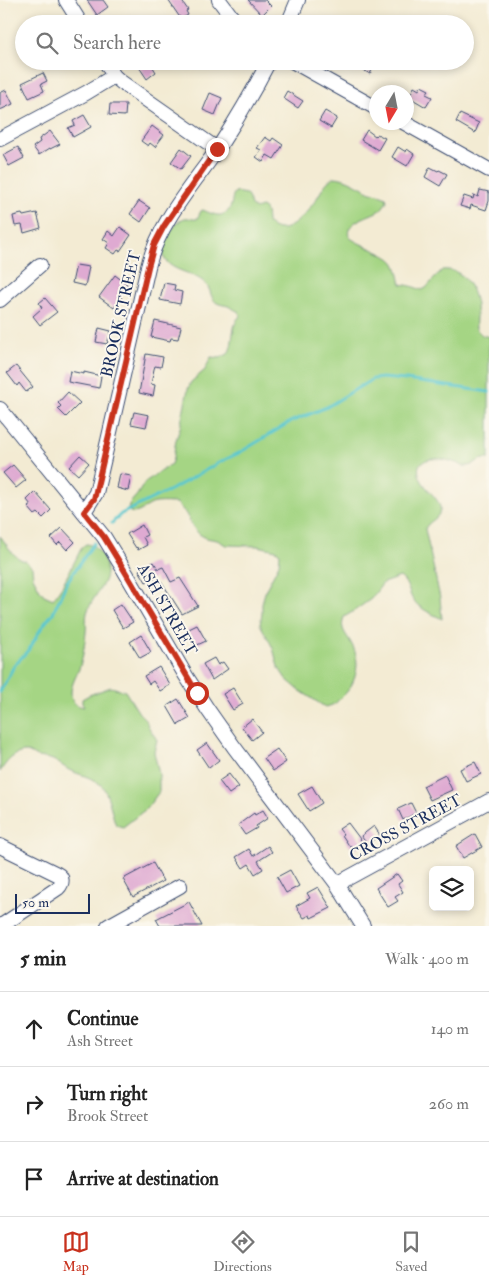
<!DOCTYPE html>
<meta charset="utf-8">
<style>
body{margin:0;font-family:"IM FELL Double Pica",serif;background:#f6f6f6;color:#222}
.controls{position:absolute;right:15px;bottom:15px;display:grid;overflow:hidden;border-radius:8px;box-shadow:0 2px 8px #0003}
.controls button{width:45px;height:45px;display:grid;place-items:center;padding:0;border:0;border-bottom:1px solid #e0e0e0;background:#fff;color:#222;font:25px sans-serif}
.compass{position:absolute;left:369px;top:85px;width:45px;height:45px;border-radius:50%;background:#fff;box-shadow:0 2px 8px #0003;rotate:190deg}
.scale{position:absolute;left:15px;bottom:12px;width:75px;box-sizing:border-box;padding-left:5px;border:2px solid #1b2f5e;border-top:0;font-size:14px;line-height:18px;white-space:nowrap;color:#1b2f5e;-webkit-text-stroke:4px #fbf7ec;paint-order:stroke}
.stop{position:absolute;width:15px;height:15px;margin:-11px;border:4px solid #c8321e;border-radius:50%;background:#fff}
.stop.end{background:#c8321e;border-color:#fff;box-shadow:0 1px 5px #0008}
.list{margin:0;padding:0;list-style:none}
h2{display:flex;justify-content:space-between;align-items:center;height:65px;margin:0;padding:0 20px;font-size:21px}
h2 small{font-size:16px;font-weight:400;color:#767676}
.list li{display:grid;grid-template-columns:32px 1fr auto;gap:15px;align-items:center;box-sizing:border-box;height:75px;padding:0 20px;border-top:1px solid #e0e0e0}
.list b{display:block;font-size:19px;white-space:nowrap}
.list p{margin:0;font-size:16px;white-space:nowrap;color:#767676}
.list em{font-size:16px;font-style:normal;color:#767676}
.icon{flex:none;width:28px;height:28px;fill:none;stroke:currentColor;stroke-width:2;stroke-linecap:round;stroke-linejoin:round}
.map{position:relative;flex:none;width:489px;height:926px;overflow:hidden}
.search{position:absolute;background:#fff;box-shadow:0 2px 8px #0003;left:15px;right:15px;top:15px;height:55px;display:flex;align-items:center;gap:12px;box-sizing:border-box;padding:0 18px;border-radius:28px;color:#767676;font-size:19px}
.sheet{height:290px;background:#fff}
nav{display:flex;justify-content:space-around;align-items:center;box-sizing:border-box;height:70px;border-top:1px solid #e0e0e0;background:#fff;font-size:14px;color:#767676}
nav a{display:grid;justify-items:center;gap:2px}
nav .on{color:#c8321e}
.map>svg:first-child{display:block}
</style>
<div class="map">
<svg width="489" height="926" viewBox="0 0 489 926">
<rect width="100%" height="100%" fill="#fbf7ec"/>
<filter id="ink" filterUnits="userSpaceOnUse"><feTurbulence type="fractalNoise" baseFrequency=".02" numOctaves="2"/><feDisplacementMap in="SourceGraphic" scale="10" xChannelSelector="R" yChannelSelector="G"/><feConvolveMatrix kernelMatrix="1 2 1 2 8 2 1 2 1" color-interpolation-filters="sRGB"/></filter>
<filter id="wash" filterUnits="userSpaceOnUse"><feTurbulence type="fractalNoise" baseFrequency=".0096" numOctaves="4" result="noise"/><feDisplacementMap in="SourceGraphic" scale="20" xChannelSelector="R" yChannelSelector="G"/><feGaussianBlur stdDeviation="1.12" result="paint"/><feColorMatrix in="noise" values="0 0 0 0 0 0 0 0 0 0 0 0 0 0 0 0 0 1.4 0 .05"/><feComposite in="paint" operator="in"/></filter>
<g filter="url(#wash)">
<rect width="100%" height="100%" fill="#f3ebd3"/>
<g fill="#a5d584" stroke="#608271">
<path d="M334,177C346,177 360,187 371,192C376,194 381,194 386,197L387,201C385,204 383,208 380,210C372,216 344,221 349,236C351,242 386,253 393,261C398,266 399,277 401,284L411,286L422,290L426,288L442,270C463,268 473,286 476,305C477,313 475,321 476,329L482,335L489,337V459C476,458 477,465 467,466C462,467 458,463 453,462C442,458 428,456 419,465C414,485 443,497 440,511C438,520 428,521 425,529L440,598L442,619C433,614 421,610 414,601C408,594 409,583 400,577L383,583L371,599L354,611L344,617C339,630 347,634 352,645C361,661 357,682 344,695C336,702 336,705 325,707L299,690L286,679L278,667L273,648L260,624L262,614V603L266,589L279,564L280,553L276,550L258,546L226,545L217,540L206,538L199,534L193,527L186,514L177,503C170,503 163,502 156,503C146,504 140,516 130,512L128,509L130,503L137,495L145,482L171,464L173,458L176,440L180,428L188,389L191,382L205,370L211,357L220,358L228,354C235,342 230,326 240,316L239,312C235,310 232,308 228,306C225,305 221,305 217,303C211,299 211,292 208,287C205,282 200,279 196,277C185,271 168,269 163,256C159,247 175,220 185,218C189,217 192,220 197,219L201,211L203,210C212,214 224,220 230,208C233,202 231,197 235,192L246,194L249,199L251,206L256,209L261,207C269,209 265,218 268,224C271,226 275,229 279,229C293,231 310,209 317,198C322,190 325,182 334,177Z"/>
<path d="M0,536C7,545 15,560 26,561L32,567L33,577L40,590L44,595L53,599L62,586L82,547L86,544C92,544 98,549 101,554C115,579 97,588 88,610C85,617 87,625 86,632C85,642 83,657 80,666C77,676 68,688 72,699C74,705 79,706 84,707L82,703V699L89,695L111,687L125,691L139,713L146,720L148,726L157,740L154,752L159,774V792L146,809L123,827L116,825C111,813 109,793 101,785C92,777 80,775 69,770C64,767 59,763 53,760C48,758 43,758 37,757C34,756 31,753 27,752C15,751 5,763 0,772Z"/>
</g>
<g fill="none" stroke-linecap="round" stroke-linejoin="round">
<g stroke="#5bc8cf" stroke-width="3">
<polyline points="112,523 121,514 176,487 222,461 239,453 290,422 327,407 361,386 373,379 382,378 406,380 489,392"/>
<polyline points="0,692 14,666 30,648 42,627 53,613 67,582 94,543"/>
</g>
</g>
<g id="blocks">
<g fill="#dfaad2">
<polygon points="87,0 103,0 108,7 97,15"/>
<polygon points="168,0 181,0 188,10 186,11 188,15 181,19"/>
<polygon points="248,0 265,0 271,6 262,15"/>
<polygon points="146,61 149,61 156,72 147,79 139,67"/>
<polygon points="348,61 370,61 375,64 370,74"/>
<polygon points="43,73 47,81 41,84 44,91 29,98 22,83"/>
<polygon points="421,86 429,90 426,94 432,97 426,107 409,97 414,87 419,90"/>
<polygon points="6,90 13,104 0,110 0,93"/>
<polygon points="287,91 303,101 298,108 283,98"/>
<polygon points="210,93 222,98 215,115 203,110"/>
<polygon points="110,104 126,104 125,116 109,115"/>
<polygon points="325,111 337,118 331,128 319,121"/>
<polygon points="460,114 479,123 475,133 456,122"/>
<polygon points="84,115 91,127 73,137 68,128 75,125 73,121"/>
<polygon points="152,126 164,135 155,147 150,143 148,146 141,141"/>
<polygon points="367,130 375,136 377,134 385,138 378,150 361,140"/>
<polygon points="50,131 60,144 50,149 50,148 39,155 33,147 40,142 39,139"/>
<polygon points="265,137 271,141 273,138 283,145 274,159 267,155 263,162 256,157 261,150 257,148"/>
<polygon points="18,147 24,158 9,166 3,155"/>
<polygon points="398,147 406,152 407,149 414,154 407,166 392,157"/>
<polygon points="181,148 191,156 181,169 171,162"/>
<polygon points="430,167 438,171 439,170 447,174 440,186 425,177"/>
<polygon points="480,190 489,192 489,201 486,210 471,205 470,209 460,206 464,196 473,199 474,195 478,197"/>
<polygon points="139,201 150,208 141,222 130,214"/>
<polygon points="37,213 41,228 24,233 22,225 15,226 13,216 22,214 23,216"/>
<polygon points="120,227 131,235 120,251 118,250 115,254 106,248 109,243 103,239 108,231 114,236"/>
<polygon points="76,265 89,267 85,286 72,283"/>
<polygon points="115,275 128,285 119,296 122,298 114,308 99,297"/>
<polygon points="164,283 175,285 174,290 182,292 180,304 160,300"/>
<polygon points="45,298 57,312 40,325 33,316 42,308 39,303"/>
<polygon points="155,321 181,327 178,339 171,338 170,341 151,337"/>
<polygon points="99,328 111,331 107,344 96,342"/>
<polygon points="146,354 163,357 161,367 155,366 154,369 151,384 155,385 153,396 139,393"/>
<polygon points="16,366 33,387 26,392 19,383 17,386 7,373"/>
<polygon points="70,371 84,374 84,372 101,376 99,388 68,382"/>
<polygon points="68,392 80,403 66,417 58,409 61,406 58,403"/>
<polygon points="134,412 149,415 146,427 131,424"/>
<polygon points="80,455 89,463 78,475 69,467"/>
<polygon points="13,465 26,480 16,488 3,473"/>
<polygon points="120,474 131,476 128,491 117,488"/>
<polygon points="35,492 51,510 43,518 38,513 35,515 28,507 31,505 27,500"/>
<polygon points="142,525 147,535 143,537 147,545 138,550 137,547 136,548 127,534"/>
<polygon points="62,528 75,542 67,550 60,542 57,545 51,538"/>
<polygon points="154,562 158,569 163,567 171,582 180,578 198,606 182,614 161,581 158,583 155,578 146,582 139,570"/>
<polygon points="121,604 133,622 123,628 112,610"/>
<polygon points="197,625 206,641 195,646 187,630"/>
<polygon points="141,635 151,652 140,658 130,642"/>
<polygon points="214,658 218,665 223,662 228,669 212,680 203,664"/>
<polygon points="159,667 170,685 160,691 153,681 149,684 144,676"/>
<polygon points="233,688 243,704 233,710 223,694"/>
<polygon points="178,699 190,718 178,725 167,706"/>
<polygon points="252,719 262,732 252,740 242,727"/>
<polygon points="207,743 219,760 209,768 197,750"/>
<polygon points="277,749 286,762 273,771 264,758"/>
<polygon points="475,762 481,774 466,781 460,769"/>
<polygon points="229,774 239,787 229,794 219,781"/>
<polygon points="445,775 452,790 430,800 423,786"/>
<polygon points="312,786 322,803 309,811 298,794"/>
<polygon points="411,803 416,813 403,820 398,809"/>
<polygon points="263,810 268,818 256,826 257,828 245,835 238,825 254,813 255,815"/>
<polygon points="348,823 363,843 354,850 352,846 350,847 342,835 343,834 339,829"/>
<polygon points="374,826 380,835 367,844 361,836"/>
<polygon points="475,834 482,847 463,858 456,846"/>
<polygon points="268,846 272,852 258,861 263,869 255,874 249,864 243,868 236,857 249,849 253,856"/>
<polygon points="153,863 163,881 133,897 123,879"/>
<polygon points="290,870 299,886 286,893 277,877"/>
<polygon points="397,874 402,881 398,884 403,892 395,897 398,901 388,907 376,888"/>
<polygon points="318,887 331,908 311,918 310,915 304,918 296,906 310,898 307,893"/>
<polygon points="189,902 202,926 160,926 156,919"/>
</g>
</g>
</g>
<g filter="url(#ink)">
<use href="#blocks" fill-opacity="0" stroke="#3b4b70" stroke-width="1"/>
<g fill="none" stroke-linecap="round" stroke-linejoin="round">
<defs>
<g id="minor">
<polyline points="66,0 81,24"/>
<polyline points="219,0 237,24"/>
<polyline points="288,24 298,0"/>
<polyline points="105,61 114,76 121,82 217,149"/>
<polyline points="292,61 376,108"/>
<polyline points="403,122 489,170"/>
<polyline points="0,139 86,93 114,76"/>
<polyline points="0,300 40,265"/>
<polyline points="0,409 104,537 123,568 186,676 208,710 234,747 337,884 363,926"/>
<path d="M84,512L96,493L148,267C159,222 191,187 217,150C236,121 253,92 269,61"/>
<path d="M0,846L57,874C63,877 63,883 58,888L1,926"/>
<polyline points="337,884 489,801"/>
<polyline points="108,926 180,886"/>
</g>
</defs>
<use href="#minor" stroke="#3b4b70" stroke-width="16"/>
<use href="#minor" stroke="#fff" stroke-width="14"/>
</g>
</g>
<g fill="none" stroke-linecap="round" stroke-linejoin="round" filter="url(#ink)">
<polyline stroke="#c8321e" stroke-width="6" points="197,693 123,568 104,537 84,512 94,499 96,491 148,267 154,245 164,226 217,149"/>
</g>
<g text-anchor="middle" stroke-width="4" stroke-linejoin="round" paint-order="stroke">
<g font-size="16" fill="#1b2f5e" stroke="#fbf7ec">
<text transform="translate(120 314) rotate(-77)" y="6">BROOK STREET</text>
<text transform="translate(168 609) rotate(60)" y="6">ASH STREET</text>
<text transform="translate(405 827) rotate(-28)" y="6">CROSS STREET</text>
</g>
</g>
</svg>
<div class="controls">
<button><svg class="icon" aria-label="layers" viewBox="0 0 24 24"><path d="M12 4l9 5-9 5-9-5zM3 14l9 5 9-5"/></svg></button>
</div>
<svg class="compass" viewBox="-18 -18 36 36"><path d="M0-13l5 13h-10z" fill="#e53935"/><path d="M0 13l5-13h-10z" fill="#767676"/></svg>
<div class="scale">50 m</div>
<div class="stop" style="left:197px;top:693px"></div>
<div class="stop end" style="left:217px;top:149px"></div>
<div class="search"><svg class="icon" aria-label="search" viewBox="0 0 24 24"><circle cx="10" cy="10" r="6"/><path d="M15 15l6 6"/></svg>Search here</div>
</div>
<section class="sheet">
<h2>5 min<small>Walk · 400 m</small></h2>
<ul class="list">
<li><svg class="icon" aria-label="ahead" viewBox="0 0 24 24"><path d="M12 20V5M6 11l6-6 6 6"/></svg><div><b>Continue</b><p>Ash Street</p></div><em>140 m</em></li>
<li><svg class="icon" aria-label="right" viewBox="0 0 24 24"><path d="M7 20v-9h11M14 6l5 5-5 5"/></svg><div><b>Turn right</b><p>Brook Street</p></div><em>260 m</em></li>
<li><svg class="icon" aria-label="arrive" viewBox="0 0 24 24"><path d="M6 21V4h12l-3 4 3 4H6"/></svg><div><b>Arrive at destination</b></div></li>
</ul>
</section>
<nav>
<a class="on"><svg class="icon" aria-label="map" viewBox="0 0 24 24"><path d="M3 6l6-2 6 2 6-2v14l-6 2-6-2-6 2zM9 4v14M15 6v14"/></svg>Map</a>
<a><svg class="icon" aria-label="directions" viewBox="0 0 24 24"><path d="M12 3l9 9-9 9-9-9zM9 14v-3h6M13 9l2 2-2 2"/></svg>Directions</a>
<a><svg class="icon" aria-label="saved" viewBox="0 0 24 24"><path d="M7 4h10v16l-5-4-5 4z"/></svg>Saved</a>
</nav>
